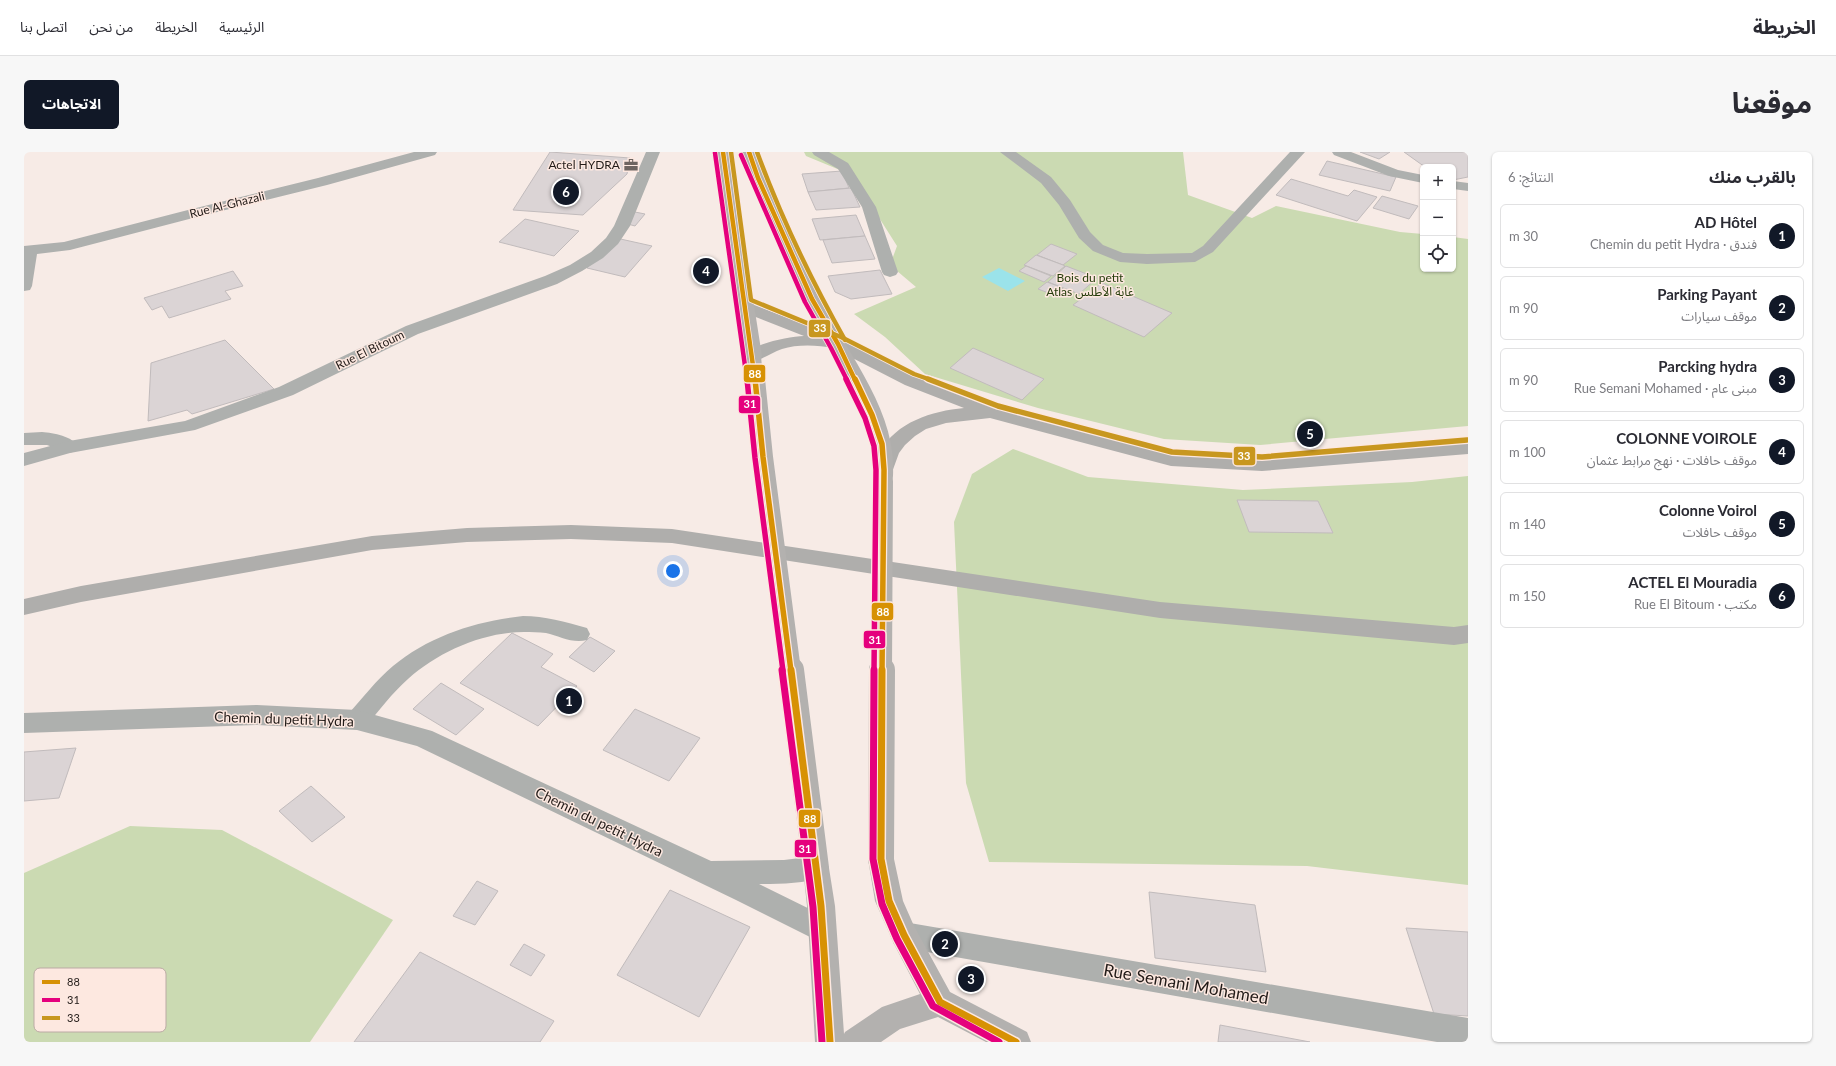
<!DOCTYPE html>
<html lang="ar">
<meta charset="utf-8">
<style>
body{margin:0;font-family:Lato,"Noto Sans Arabic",sans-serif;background:#f7f7f7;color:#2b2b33;direction:rtl}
.controls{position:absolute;right:12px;top:12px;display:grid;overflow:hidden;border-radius:6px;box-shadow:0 1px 3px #0004}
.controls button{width:36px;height:36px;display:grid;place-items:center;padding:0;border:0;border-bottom:1px solid #e1e1e2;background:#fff;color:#2b2b33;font:20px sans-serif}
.you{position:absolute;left:649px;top:419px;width:14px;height:14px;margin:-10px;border:3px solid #fff;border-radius:50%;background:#1a73e8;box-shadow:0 0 0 6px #1a73e833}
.badge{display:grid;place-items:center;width:26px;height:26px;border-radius:50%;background:#111827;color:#fff;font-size:13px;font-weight:700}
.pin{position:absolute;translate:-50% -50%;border:2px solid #fff;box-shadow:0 1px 4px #0006}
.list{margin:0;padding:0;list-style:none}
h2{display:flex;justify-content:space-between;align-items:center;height:52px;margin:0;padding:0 16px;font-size:17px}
h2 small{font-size:13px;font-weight:400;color:#7c7c81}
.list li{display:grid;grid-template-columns:26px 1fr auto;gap:12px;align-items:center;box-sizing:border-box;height:64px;margin:0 8px 8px;padding:0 8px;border:1px solid #e1e1e2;border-radius:6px}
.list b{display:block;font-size:15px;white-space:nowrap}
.list p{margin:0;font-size:13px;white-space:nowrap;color:#7c7c81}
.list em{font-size:13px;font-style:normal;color:#7c7c81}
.icon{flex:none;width:22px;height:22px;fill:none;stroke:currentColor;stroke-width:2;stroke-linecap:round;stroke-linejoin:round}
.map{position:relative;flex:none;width:1444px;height:890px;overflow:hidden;direction:ltr;border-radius:6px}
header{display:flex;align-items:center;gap:24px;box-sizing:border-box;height:56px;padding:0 20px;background:#fff;border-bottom:1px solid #e1e1e2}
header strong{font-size:19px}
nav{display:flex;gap:22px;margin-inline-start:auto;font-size:14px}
.intro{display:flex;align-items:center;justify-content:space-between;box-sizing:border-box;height:96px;padding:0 24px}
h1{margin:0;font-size:28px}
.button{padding:10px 18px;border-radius:6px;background:#111827;color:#fff;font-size:14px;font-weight:700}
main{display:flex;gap:24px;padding:0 24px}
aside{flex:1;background:#fff;border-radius:6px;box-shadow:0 1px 3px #0004}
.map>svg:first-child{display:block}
</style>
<header>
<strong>الخريطة</strong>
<nav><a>الرئيسية</a><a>الخريطة</a><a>من نحن</a><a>اتصل بنا</a></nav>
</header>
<div class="intro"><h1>موقعنا</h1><a class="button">الاتجاهات</a></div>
<main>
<aside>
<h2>بالقرب منك<small>النتائج: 6</small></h2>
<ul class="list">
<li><span class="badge">1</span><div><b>AD Hôtel</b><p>فندق · Chemin du petit Hydra</p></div><em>30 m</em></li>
<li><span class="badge">2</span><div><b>Parking Payant</b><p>موقف سيارات</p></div><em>90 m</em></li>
<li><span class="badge">3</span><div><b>Parcking hydra</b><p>مبنى عام · Rue Semani Mohamed</p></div><em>90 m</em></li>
<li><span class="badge">4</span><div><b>COLONNE VOIROLE</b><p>موقف حافلات · نهج مرابط عثمان</p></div><em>100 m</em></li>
<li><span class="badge">5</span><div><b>Colonne Voirol</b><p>موقف حافلات</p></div><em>140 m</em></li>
<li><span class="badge">6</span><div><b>ACTEL El Mouradia</b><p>مكتب · Rue El Bitoum</p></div><em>150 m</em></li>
</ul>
</aside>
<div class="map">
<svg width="1444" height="890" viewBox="0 0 1444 890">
<rect width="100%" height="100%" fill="#f7ebe6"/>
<g fill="#cbdab2">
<polygon points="780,0 1159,0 1164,43 1228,66 1252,54 1376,80 1399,82 1399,117 1429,117 1429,85 1444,87 1444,274 1236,293 1140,287 1014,256 901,222 861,185 830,162 892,135 866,113 873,94 828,23 782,4"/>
<polygon points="989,297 1064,325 1219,338 1388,330 1444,324 1444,733 1283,714 965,710 942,631 930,370 948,322"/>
<polygon points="106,674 198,678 369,768 286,890 0,890 0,721"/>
</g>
<polygon fill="#9be3ea" points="975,116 1001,129 984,139 958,125"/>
<g fill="#dbd4d5" stroke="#c1bbbc">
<polygon points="526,0 606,6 603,22 559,63 489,58"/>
<polygon points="1336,0 1366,0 1355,7"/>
<polygon points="1380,0 1444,0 1444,25 1429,28 1429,15 1401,15"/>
<polygon points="1303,9 1372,25 1366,39 1295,23"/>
<polygon points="818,19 825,36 784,40 778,22"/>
<polygon points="1267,27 1324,44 1330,38 1353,45 1333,69 1252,43"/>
<polygon points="827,36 836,55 792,58 784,40"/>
<polygon points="1358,44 1394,54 1385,67 1349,56"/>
<polygon points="611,60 621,62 611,74 600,71"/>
<polygon points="832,63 841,84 796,88 788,67"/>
<polygon points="501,67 555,79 530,104 475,90"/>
<polygon points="841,84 851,107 808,111 799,88"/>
<polygon points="592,86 628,94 601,125 563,116"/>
<polygon points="1027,92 1053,102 1039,113 1013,103"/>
<polygon points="1012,103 1039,113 1041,114 1029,124 1000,113"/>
<polygon points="1002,114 1027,124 1020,130 995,119"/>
<polygon points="1042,114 1073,126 1055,142 1024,130"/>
<polygon points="856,118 868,142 827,147 811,140 804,124"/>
<polygon points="209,119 219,134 201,139 207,147 145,166 138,154 128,158 120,146"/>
<polygon points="1023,130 1039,136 1030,143 1014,137"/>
<polygon points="1078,131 1148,161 1120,185 1049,153"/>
<polygon points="201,188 250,237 168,262 163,258 124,269 127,211"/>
<polygon points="949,196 1020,227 998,248 926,216"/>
<polygon points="1213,348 1294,349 1309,381 1225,380"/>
<polygon points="488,481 529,502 517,515 553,534 514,574 436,531"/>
<polygon points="566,485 591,499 570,520 545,505"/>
<polygon points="417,531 460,557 432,583 389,557"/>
<polygon points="611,557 676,586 645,629 579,598"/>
<polygon points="52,596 35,646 0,649 0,600"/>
<polygon points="287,634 321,665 288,690 255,659"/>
<polygon points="453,729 474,739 451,773 429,764"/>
<polygon points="646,738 726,775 675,865 593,823"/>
<polygon points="1125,740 1231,753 1242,820 1131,806"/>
<polygon points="1382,776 1444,780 1444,864 1410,862"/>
<polygon points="500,792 521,803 507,824 486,813"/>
<polygon points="396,800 530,869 516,890 330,890"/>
<polygon points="1196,873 1286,890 1194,890"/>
</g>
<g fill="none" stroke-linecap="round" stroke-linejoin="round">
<g fill="#aeb0ae" fill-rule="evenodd">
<polygon points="788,0 805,0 824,11 826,14 852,55 874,120 872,123 866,125 860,123 858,120 838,55 814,17 790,3"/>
<polygon points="976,0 992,0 1027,25 1046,48 1066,80 1079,93 1099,101 1123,102 1168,101 1179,94 1266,0 1281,0 1189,100 1171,110 1123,112 1096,110 1069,99 1055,86 1035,53 1017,31"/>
<polygon points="1308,0 1327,0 1374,18 1399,23 1399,31 1365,24 1310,3"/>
<polygon points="1429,29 1444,31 1444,39 1429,37"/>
<path d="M499,464C521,464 541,470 563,476L566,482L563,488C549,492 535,484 522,481C515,480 507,480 500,480C459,480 414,500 384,527C368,541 355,559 341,575L333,577L325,575L321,568L325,561C339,546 352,528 369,514C405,484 452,469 499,464Z"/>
</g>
<g fill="#aeb0ae" fill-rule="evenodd">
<polygon points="390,0 413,0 411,3 303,33 169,66 46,98 13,102 8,134 6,138 0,139 0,94 40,90 160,59 294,26"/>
<path d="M18,280C30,281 48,284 55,295L52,299L45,301L23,293H0V281Z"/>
<polygon points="880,770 1444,866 1444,890 1413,890 880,796 870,792 866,783 870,774"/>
</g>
<g fill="#aeb0ae" fill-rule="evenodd">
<polygon points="622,0 636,0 606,74 594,92 579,106 558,119 533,132 394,182 269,243 171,278 46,301 0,314 0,301 45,289 161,269 255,235 382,174 521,124 546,113 567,100 582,86 590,74"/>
<path d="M233,553L333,558L408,579L687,709L760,708L792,704L801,708L805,716L801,724C780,732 757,732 735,732L808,768L812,777L808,786L798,790L788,786L712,748L393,594L333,578L233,573L0,581V561Z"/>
</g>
<g fill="#afaeac" fill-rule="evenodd">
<path d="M720,149L803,181L806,185L820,188L893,225L979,258L1147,302L1238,307L1444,290V302L1238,319L1147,314L966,266L922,271L902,277L891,284L881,293L875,301L867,323L860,325L853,323L850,318C852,312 853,306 856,300C872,270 908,259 940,256L881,233L809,196C794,193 773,192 758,197C746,201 736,211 723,208L720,204C729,191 764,185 780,184L714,158L712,154L714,150Z"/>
<polygon points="547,373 648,377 1136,450 1430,475 1444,473 1444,491 1430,493 1136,466 648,391 547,387 443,390 348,398 57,450 0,463 0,447 57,434 348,384 443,376"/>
</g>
<g fill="#b3b1af" fill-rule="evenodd">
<polygon points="692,0 706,0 738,204 735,208 729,209 723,208 720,204"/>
<path d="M718,0H732C749,47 771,94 792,140C817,192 869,253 869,313C869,321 870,327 866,334L859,336L852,334L849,329V306L845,283L837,259L815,212L776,140L734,44Z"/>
<polygon points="857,695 866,699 870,707 879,749 890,774 926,840 1003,880 1007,890 962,890 914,865 876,877 857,890 791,890 783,754 779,716 783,708 792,704 801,708 805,716 811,754 820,882 821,880 858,855 896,842 870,792 851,749 844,707 848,699"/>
</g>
<polyline stroke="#b3b1af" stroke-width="16" points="729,204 731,228"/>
<g stroke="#b3b1af" stroke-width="20">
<polyline points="731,227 739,305 767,519"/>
<polyline points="858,519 859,329"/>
</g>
<g stroke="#b3b1af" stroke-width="26">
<polyline points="767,518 792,716"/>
<polyline points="857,707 858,518"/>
</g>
<defs>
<g id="bus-1-far2">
<polyline points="699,0 731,228"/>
<polyline points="725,0 734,26 788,147 814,192 831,228"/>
</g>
<g id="bus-1-far1">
<polyline points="731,227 739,305 767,519"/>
<polyline points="831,227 848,263 858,292 860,318 858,519"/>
</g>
<g id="bus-1">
<polyline points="767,518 797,754 806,890"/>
<polyline points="858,518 857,707 865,749 880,783 916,850 992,890"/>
</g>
<g id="bus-2-far2">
<polyline points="691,1 723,228"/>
<polyline points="717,3 781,150 807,196 823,228"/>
</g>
<g id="bus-2-far1">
<polyline points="723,227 731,306 759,519"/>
<polyline points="822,227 841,266 850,294 852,318 850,519"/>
</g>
<g id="bus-2">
<polyline points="758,518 789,755 798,890"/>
<polyline points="850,518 849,707 858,752 873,787 909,854 975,890"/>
</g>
<g id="bus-3-far1">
<polyline points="707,0 727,148 817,185 890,222 907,228"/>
<path d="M733,0C757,65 787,128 821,188"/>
</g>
<polyline id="bus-3" points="904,227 974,254 1148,300 1238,305 1443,288"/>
</defs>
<use href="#bus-1-far2" stroke="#fde8e0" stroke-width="6"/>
<use href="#bus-1-far1" stroke="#fde8e0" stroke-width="8"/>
<use href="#bus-1" stroke="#fde8e0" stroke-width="10"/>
<use href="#bus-2-far2" stroke="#fde8e0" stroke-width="6"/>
<use href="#bus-2-far1" stroke="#fde8e0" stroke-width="8"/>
<use href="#bus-2" stroke="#fde8e0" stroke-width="10"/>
<use href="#bus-3-far1" stroke="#fde8e0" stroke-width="6"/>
<use href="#bus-3" stroke="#fde8e0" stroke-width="8"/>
<use href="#bus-1-far2" stroke="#d79104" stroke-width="4.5"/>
<use href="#bus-1-far1" stroke="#d79104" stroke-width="5.5"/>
<use href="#bus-1" stroke="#d79104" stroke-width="7"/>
<use href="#bus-2-far2" stroke="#e5007d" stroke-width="4.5"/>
<use href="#bus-2-far1" stroke="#e5007d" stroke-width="5.5"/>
<use href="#bus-2" stroke="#e5007d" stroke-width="7"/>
<use href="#bus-3-far1" stroke="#c8971f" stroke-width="4.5"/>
<use href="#bus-3" stroke="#c8971f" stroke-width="5.5"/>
</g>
<defs>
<symbol id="office-bare" viewBox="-9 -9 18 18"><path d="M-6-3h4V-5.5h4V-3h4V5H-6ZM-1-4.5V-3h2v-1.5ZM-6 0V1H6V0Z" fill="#6d6460" stroke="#fde8e0" stroke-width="2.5" paint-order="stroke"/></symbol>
</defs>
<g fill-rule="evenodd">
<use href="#office-bare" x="597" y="3" width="20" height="20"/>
</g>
<g text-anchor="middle" stroke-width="3" stroke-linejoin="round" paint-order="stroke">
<g font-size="12" fill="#221b18" stroke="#fde8e0" text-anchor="end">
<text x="596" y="17">Actel HYDRA</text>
</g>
<g font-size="12" fill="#221b18" stroke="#fde8e0">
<text transform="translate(203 53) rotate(-14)" y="4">Rue Al-Ghazali</text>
<text transform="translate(346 198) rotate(-26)" y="4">Rue El Bitoum</text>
</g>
<g font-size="12" fill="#253c0b" stroke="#fde8e0">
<text x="1066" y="130">Bois du petit<tspan x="1066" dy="14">Atlas غابة الأطلس</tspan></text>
</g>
<g font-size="14" fill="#221b18" stroke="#fde8e0">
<text transform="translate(260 567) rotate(2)" y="5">Chemin du petit Hydra</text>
<text transform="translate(575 670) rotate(26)" y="5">Chemin du petit Hydra</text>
</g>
<g font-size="17" fill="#221b18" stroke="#fde8e0">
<text transform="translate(1162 832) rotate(10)" y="6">Rue Semani Mohamed</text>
</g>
</g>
<rect x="10" y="816" width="132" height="64" rx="6" fill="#fde8e0" stroke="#bbaaa4" stroke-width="1"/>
<rect x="18" y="828" width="18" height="4" fill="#d79104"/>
<rect x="18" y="846" width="18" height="4" fill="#e5007d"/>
<rect x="18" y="864" width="18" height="4" fill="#c8971f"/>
<g font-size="11" fill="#221b18">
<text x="43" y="834">88</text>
<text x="43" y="852">31</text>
<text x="43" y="870">33</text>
</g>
<g stroke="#fde8e0" stroke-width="1.5">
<rect x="784" y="167" width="23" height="19" rx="4" fill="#c8971f"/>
<rect x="719" y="212" width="23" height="19" rx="4" fill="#d79104"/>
<rect x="714" y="243" width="23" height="19" rx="4" fill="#e5007d"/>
<rect x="1209" y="294" width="23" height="20" rx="4" fill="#c8971f"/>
<rect x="847" y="450" width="23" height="19" rx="4" fill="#d79104"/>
<rect x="839" y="478" width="23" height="19" rx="4" fill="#e5007d"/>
<rect x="774" y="657" width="23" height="19" rx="4" fill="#d79104"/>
<rect x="770" y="687" width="23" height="19" rx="4" fill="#e5007d"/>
</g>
<g font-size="11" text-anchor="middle" font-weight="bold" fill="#fff">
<text x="796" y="180">33</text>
<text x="731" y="226">88</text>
<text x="726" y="256">31</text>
<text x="1220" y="308">33</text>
<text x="859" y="464">88</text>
<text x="851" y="492">31</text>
<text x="786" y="671">88</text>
<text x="781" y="701">31</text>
</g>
</svg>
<div class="controls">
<button>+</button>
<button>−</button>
<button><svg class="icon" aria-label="locate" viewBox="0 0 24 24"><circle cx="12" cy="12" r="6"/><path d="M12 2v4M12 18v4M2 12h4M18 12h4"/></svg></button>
</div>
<div class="you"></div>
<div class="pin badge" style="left:545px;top:549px">1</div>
<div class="pin badge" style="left:921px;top:792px">2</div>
<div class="pin badge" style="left:947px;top:827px">3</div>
<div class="pin badge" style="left:682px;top:119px">4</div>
<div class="pin badge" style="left:1286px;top:282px">5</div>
<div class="pin badge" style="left:542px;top:40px">6</div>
</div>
</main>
